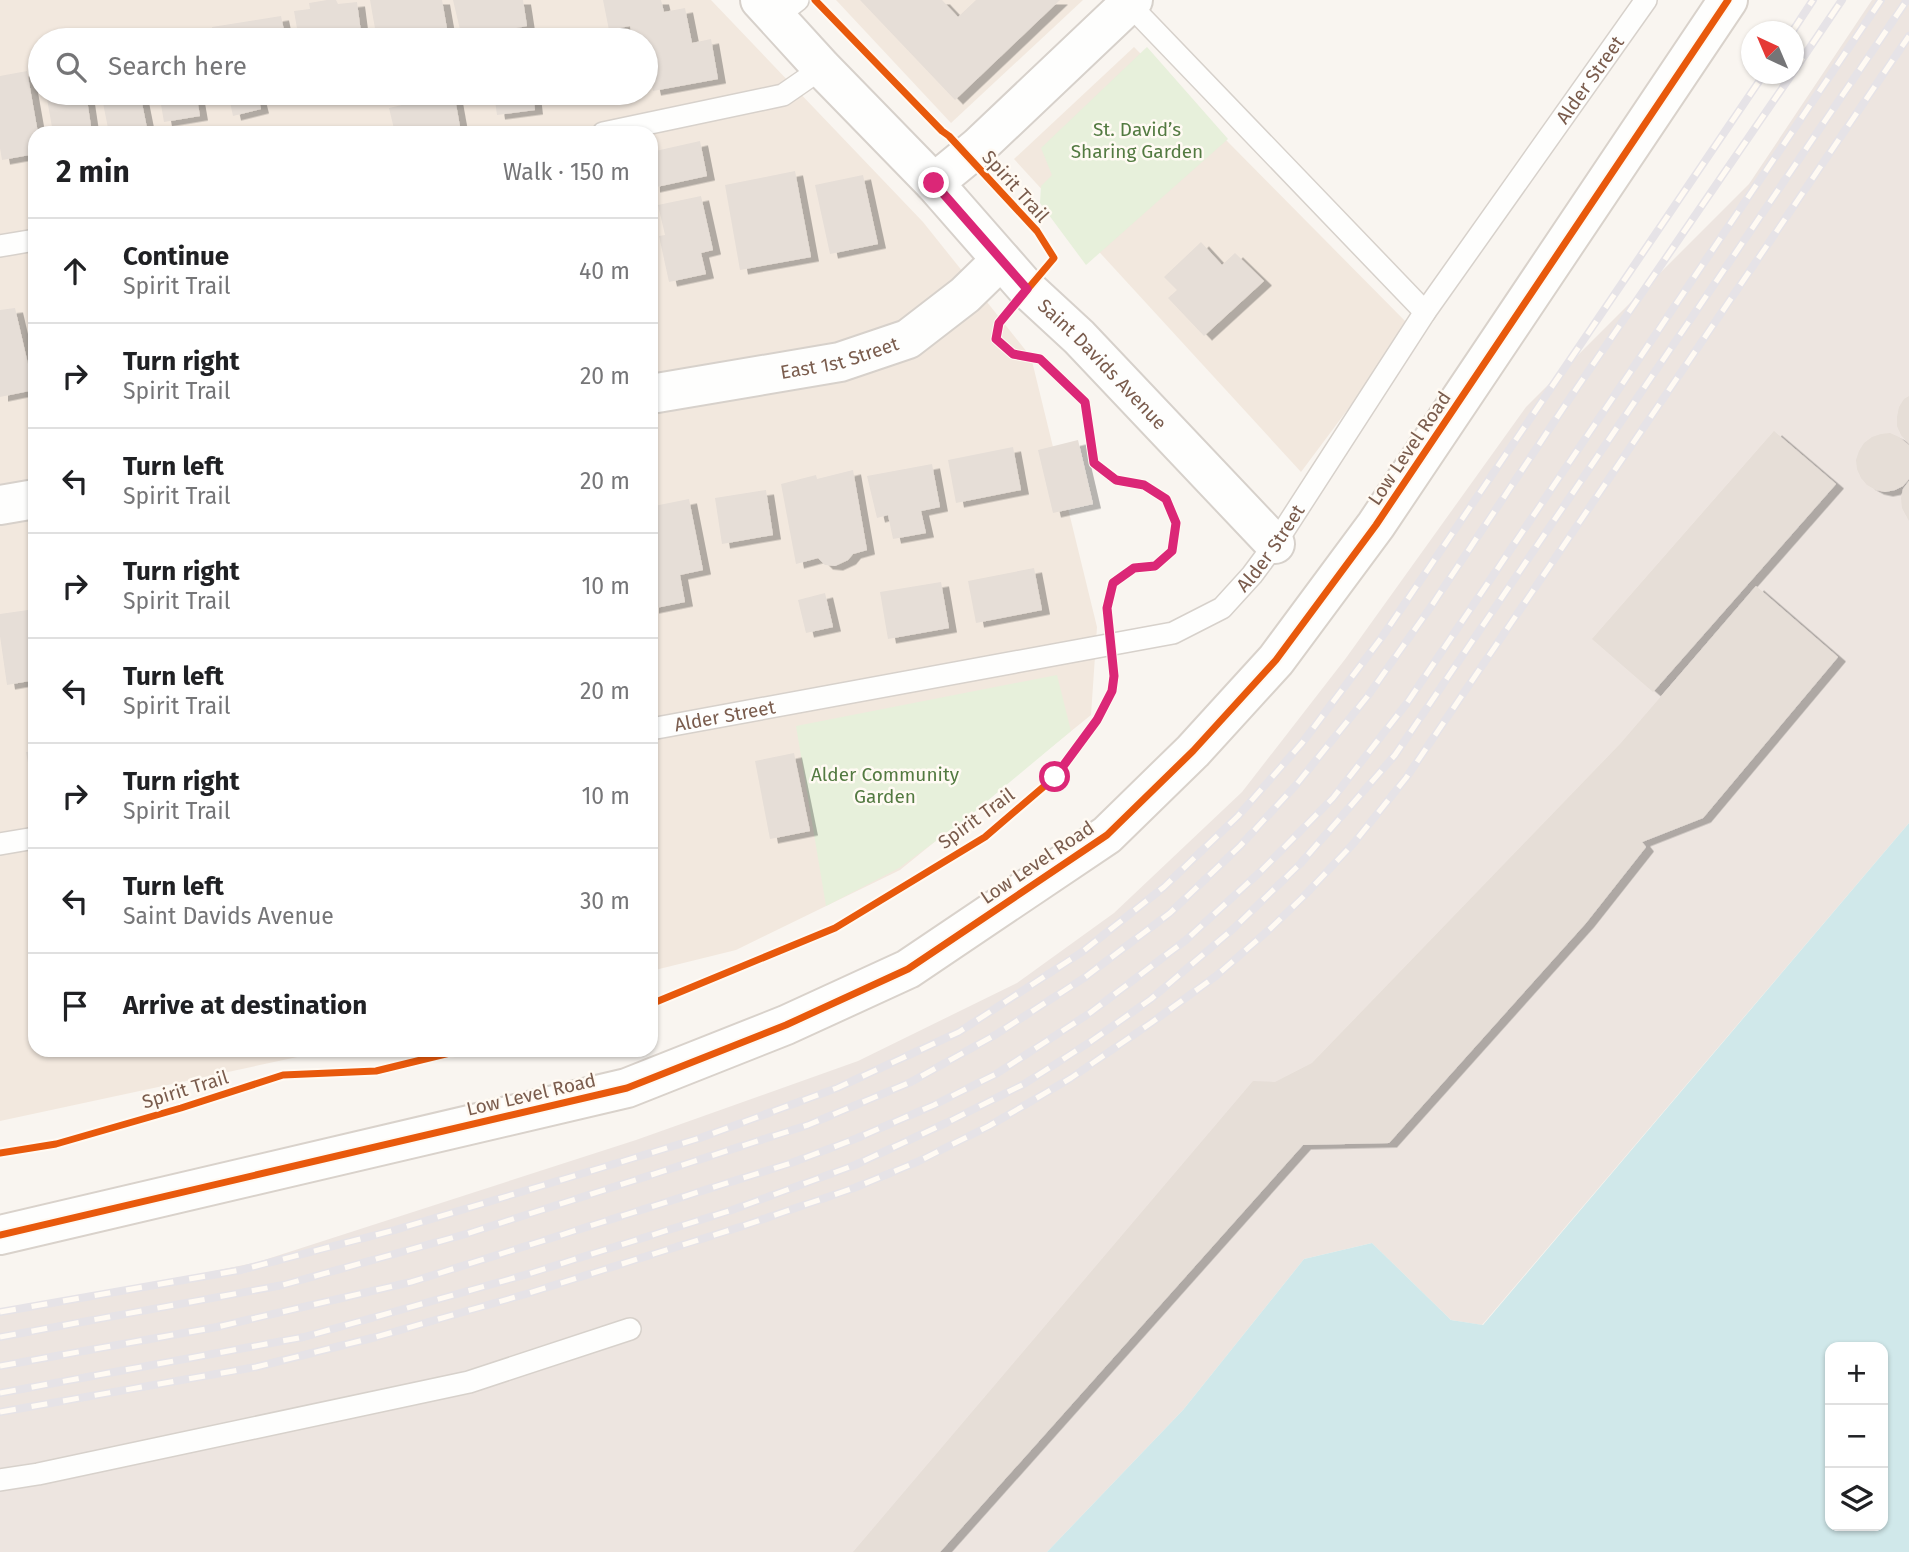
<!DOCTYPE html>
<meta charset="utf-8">
<style>
body{margin:0;font-family:"Fira Sans",sans-serif;background:#f6f6f6;color:#202124}
.controls{position:absolute;right:21px;bottom:21px;display:grid;overflow:hidden;border-radius:14px;box-shadow:0 2px 5px #0004}
.controls button{width:63px;height:63px;display:grid;place-items:center;padding:0;border:0;border-bottom:2px solid #e0e0e0;background:#fff;color:#202124;font:35px sans-serif}
.compass{position:absolute;left:1741px;top:21px;width:63px;height:63px;border-radius:50%;background:#fff;box-shadow:0 2px 5px #0004;rotate:316deg}
.stop{position:absolute;width:21px;height:21px;margin:-16px;border:5px solid #db2777;border-radius:50%;background:#fff}
.stop.end{background:#db2777;border-color:#fff;box-shadow:0 2px 7px #0008}
.list{margin:0;padding:0;list-style:none}
h2{display:flex;justify-content:space-between;align-items:center;height:91px;margin:0;padding:0 28px;font-size:30px}
h2 small{font-size:23px;font-weight:400;color:#757577}
.list li{display:grid;grid-template-columns:46px 1fr auto;gap:21px;align-items:center;box-sizing:border-box;height:105px;padding:0 28px;border-top:2px solid #e0e0e0}
.list b{display:block;font-size:26px;white-space:nowrap}
.list p{margin:0;font-size:23px;white-space:nowrap;color:#757577}
.list em{font-size:23px;font-style:normal;color:#757577}
.icon{flex:none;width:38px;height:38px;fill:none;stroke:currentColor;stroke-width:2;stroke-linecap:round;stroke-linejoin:round}
.map{position:relative;flex:none;width:1909px;height:1552px;overflow:hidden}
.search{position:absolute;background:#fff;box-shadow:0 2px 5px #0004;left:28px;top:28px;width:630px;height:77px;display:flex;align-items:center;gap:18px;box-sizing:border-box;padding:0 24px;border-radius:38px;color:#757577;font-size:26px}
.panel{position:absolute;background:#fff;box-shadow:0 2px 5px #0004;left:28px;top:126px;width:630px;height:931px;border-radius:21px}
.map>svg:first-child{display:block}
</style>
<div class="map">
<svg width="1909" height="1552" viewBox="0 0 1909 1552">
<defs>
<filter id="shadow"><feDropShadow dx="8" dy="4.5" stdDeviation="0" flood-color="#0004"/></filter>
</defs>
<rect width="100%" height="100%" fill="#f9f5f0"/>
<g fill="#f2e8de" fill-rule="evenodd">
<path d="M0,0H711L923,222L1031,357L1097,627L1091,715L900,870L736,950L651,971V133H35V1050H330L0,1121ZM40,40H646V93H40Z"/>
<polygon points="836,0 1083,0 951,123"/>
<polygon points="1134,47 1410,326 1301,472 1014,159"/>
</g>
<polygon fill="#ede5e0" points="1872,0 1909,0 1909,823 1482,1325 1451,1320 1372,1243 1304,1259 1183,1410 1047,1552 0,1552 0,1315 258,1262 636,1140 858,1061 1017,983 1114,913 1242,792 1346,658 1526,407 1749,184"/>
<g fill="#e7f0db">
<polygon points="1147,47 1228,139 1086,265 1040,203 1041,186 1052,175 1041,148"/>
<polygon points="1057,675 1071,731 967,818 899,868 826,906 796,726"/>
</g>
<path fill="#d0e8ea" fill-rule="evenodd" d="M1909,823V1552H1047L1183,1410L1304,1259L1372,1243L1451,1320L1483,1325ZM1830,1347H1883V1526H1830Z"/>
<g fill="#e6ded7" filter="url(#shadow)">
<polygon points="327,0 336,0 338,4 357,2 362,40 299,40 294,11 310,9 309,3"/>
<polygon points="370,0 442,0 449,40 377,40"/>
<polygon points="453,0 523,0 527,26 462,38"/>
<polygon points="603,0 661,0 664,12 685,8 692,43 711,39 718,79 653,91 646,57 646,40 633,40 630,26 609,30"/>
<polygon points="860,0 942,0 958,17 976,0 1060,0 955,100"/>
<polygon points="281,16 286,40 215,40 212,27"/>
<polygon points="203,30 205,40 148,40 148,39"/>
<polygon points="27,71 38,133 35,133 35,154 2,160 0,148 0,76"/>
<polygon points="46,93 86,93 92,133 53,133"/>
<polygon points="101,93 140,93 148,133 133,133 132,131 109,133"/>
<polygon points="159,93 196,93 200,116 164,122"/>
<polygon points="228,93 257,93 261,109 233,116"/>
<polygon points="454,93 461,132 395,133 389,108"/>
<polygon points="494,93 533,93 535,110 497,115"/>
<polygon points="700,141 707,176 652,188 651,152"/>
<polygon points="795,171 811,257 740,270 725,185"/>
<polygon points="863,175 878,244 830,254 815,185"/>
<polygon points="701,196 713,250 701,253 706,274 669,282 659,236 665,235 658,205"/>
<polygon points="1201,242 1222,265 1235,253 1264,281 1204,336 1168,298 1177,290 1164,277"/>
<polygon points="15,308 34,390 0,397 0,310"/>
<polygon points="1909,396 1909,444 1901,435 1897,426 1897,417 1899,407 1904,399"/>
<polygon points="1774,431 1836,484 1653,692 1592,639"/>
<polygon points="1890,433 1899,437 1909,445 1909,479 1903,486 1895,490 1885,492 1876,490 1867,485 1861,478 1857,469 1856,460 1859,451 1864,443 1872,437 1881,434"/>
<polygon points="1078,440 1093,504 1053,513 1038,450"/>
<polygon points="1013,447 1021,490 956,503 948,460"/>
<polygon points="932,464 940,507 921,511 926,533 893,539 888,515 877,518 867,476"/>
<polygon points="853,470 867,550 853,554 848,560 835,566 825,565 818,558 796,564 781,484 816,475 817,479"/>
<polygon points="1909,481 1909,521 1902,508 1901,498 1903,489"/>
<polygon points="766,490 773,535 722,544 715,498"/>
<polygon points="689,499 703,570 680,575 685,602 651,609 651,523 657,522 654,506"/>
<polygon points="1034,568 1042,610 976,623 968,581"/>
<polygon points="941,582 949,628 888,639 880,592"/>
<polygon points="1756,586 1838,657 1703,818 1642,842 1646,847 1586,923 1389,1143 1303,1145 940,1552 853,1552 1253,1081 1275,1082 1312,1063 1620,744"/>
<polygon points="825,593 833,627 806,633 798,600"/>
<polygon points="35,609 35,680 7,685 0,636 0,614"/>
<polygon points="35,751 35,794 34,794 26,752"/>
<polygon points="794,753 810,831 770,839 755,761"/>
</g>
<g fill="none" stroke-linecap="round" stroke-linejoin="round">
<defs>
<g id="lane">
<polyline points="1129,4 1425,312"/>
<polyline points="776,17 798,0"/>
<polyline points="603,133 783,95 822,68"/>
<polyline points="0,246 35,240"/>
<path id="s1" d="M651,729L1173,633L1222,608L1252,575L1275,544L1425,312L1646,0"/>
<polyline points="0,844 35,838"/>
<polyline points="0,1480 38,1474 469,1382 630,1329"/>
</g>
<g id="street">
<path id="s2" d="M760,0L822,68L934,183L1027,289L1079,337L1275,544"/>
<polyline points="934,183 978,147 1133,0"/>
<path id="s3" d="M651,394L840,362L908,339L965,295L1001,260"/>
<polyline points="0,505 35,499"/>
</g>
<polyline id="secondary" points="0,1235 627,1088 786,1025 908,969 1107,835 1193,751 1276,660 1376,525 1728,0"/>
</defs>
<use href="#lane" stroke="#d7d1cb" stroke-width="24"/>
<use href="#street" stroke="#d7d1cb" stroke-width="42"/>
<use href="#secondary" stroke="#d9d2cb" stroke-width="42"/>
<use href="#lane" stroke="#fefefd" stroke-width="21"/>
<use href="#street" stroke="#fefefd" stroke-width="38"/>
<use href="#secondary" stroke="#fefefd" stroke-width="38"/>
<defs>
<g id="rail">
<polyline points="1792,32 1813,0"/>
<polyline points="1794,71 1842,0"/>
<polyline points="0,1312 241,1270 395,1230 700,1138 837,1088 959,1032 1082,952 1164,887 1238,816 1302,743 1382,637 1764,74"/>
<polyline points="0,1337 283,1285 466,1234 808,1125 911,1082 995,1035 1084,978 1170,913 1240,846 1296,785 1367,697 1430,608 1570,398 1792,74"/>
<polyline points="0,1366 217,1327 411,1282 791,1163 855,1139 934,1105 996,1074 1090,1013 1186,940 1260,872 1333,798 1407,703 1881,0"/>
<polyline points="0,1393 304,1337 528,1274 732,1210 855,1165 946,1123 1024,1084 1090,1042 1151,999 1233,929 1300,864 1395,755 1907,0"/>
<polyline points="0,1412 256,1367 376,1337 526,1294 743,1226 854,1188 917,1162 989,1126 1071,1078 1151,1023 1216,976 1271,928 1303,897 1353,844 1406,778 1909,36"/>
</g>
</defs>
<use href="#rail" stroke="#e6e3e7" stroke-width="8"/>
<use href="#rail" stroke="#fffaf3" stroke-width="5" stroke-dasharray="16" stroke-linecap="butt"/>
<defs>
<g id="cycleway">
<polyline points="651,1004 835,928 985,837 1055,777 1097,720 1112,691 1114,675 1107,608 1113,583 1134,568 1155,566 1172,551 1176,523 1166,499 1144,485 1117,480 1094,463 1085,402 1040,359 1013,354 996,339 999,323 1054,258 1037,231 949,136 942,131 815,0"/>
<polyline points="0,1153 56,1144 181,1108 283,1075 376,1071 462,1050"/>
<polyline points="0,1235 627,1088 786,1025 908,969 1107,835 1193,751 1276,660 1376,525 1728,0"/>
</g>
</defs>
<use href="#cycleway" stroke="#fffaf3" stroke-width="11"/>
<use href="#cycleway" stroke="#e8590c" stroke-width="7"/>
</g>
<g fill="none" stroke-linecap="round" stroke-linejoin="round">
<polyline stroke="#db2777" stroke-width="9" points="934,183 1027,289 999,323 996,339 1013,354 1040,359 1085,402 1094,463 1116,480 1144,485 1166,499 1176,523 1172,551 1155,566 1134,568 1113,583 1107,608 1114,676 1112,691 1097,720 1055,777"/>
</g>
<g text-anchor="middle" stroke-width="5" stroke-linejoin="round" paint-order="stroke">
<g font-size="19" fill="#7a5c4d" stroke="#fffaf3">
<text dy="7" stroke="none"><textPath href="#s1" startOffset="1230">Alder Street</textPath></text>
<text transform="translate(1016 186) rotate(48)" y="7">Spirit Trail</text>
<text dy="7" stroke="none"><textPath href="#s3" startOffset="192">East 1st Street</textPath></text>
<text dy="7" stroke="none"><textPath href="#s2" startOffset="500">Saint Davids Avenue</textPath></text>
<text transform="translate(1409 448) rotate(-56)" y="7">Low Level Road</text>
<text dy="7" stroke="none"><textPath href="#s1" startOffset="663">Alder Street</textPath></text>
<text dy="7" stroke="none"><textPath href="#s1" startOffset="75">Alder Street</textPath></text>
<text transform="translate(976 818) rotate(-36)" y="7">Spirit Trail</text>
<text transform="translate(1037 862) rotate(-34)" y="7">Low Level Road</text>
<text transform="translate(185 1089) rotate(-17)" y="7">Spirit Trail</text>
<text transform="translate(531 1094) rotate(-13)" y="7">Low Level Road</text>
</g>
<g font-size="19" fill="#537a41" stroke="#fffaf3">
<text x="1137" y="136">St. David’s<tspan x="1137" dy="22">Sharing Garden</tspan></text>
<text x="885" y="781">Alder Community<tspan x="885" dy="22">Garden</tspan></text>
</g>
</g>
</svg>
<div class="controls">
<button>+</button>
<button>−</button>
<button><svg class="icon" aria-label="layers" viewBox="0 0 24 24"><path d="M12 4l9 5-9 5-9-5zM3 14l9 5 9-5"/></svg></button>
</div>
<svg class="compass" viewBox="-18 -18 36 36"><path d="M0-13l5 13h-10z" fill="#e53935"/><path d="M0 13l5-13h-10z" fill="#757577"/></svg>
<div class="stop" style="left:1055px;top:777px"></div>
<div class="stop end" style="left:934px;top:183px"></div>
<div class="search"><svg class="icon" aria-label="search" viewBox="0 0 24 24"><circle cx="10" cy="10" r="6"/><path d="M15 15l6 6"/></svg>Search here</div>
<section class="panel">
<h2>2 min<small>Walk · 150 m</small></h2>
<ul class="list">
<li><svg class="icon" aria-label="ahead" viewBox="0 0 24 24"><path d="M12 20V5M6 11l6-6 6 6"/></svg><div><b>Continue</b><p>Spirit Trail</p></div><em>40 m</em></li>
<li><svg class="icon" aria-label="right" viewBox="0 0 24 24"><path d="M7 20v-9h11M14 6l5 5-5 5"/></svg><div><b>Turn right</b><p>Spirit Trail</p></div><em>20 m</em></li>
<li><svg class="icon" aria-label="left" viewBox="0 0 24 24"><path d="M17 20v-9H6M10 6l-5 5 5 5"/></svg><div><b>Turn left</b><p>Spirit Trail</p></div><em>20 m</em></li>
<li><svg class="icon" aria-label="right" viewBox="0 0 24 24"><path d="M7 20v-9h11M14 6l5 5-5 5"/></svg><div><b>Turn right</b><p>Spirit Trail</p></div><em>10 m</em></li>
<li><svg class="icon" aria-label="left" viewBox="0 0 24 24"><path d="M17 20v-9H6M10 6l-5 5 5 5"/></svg><div><b>Turn left</b><p>Spirit Trail</p></div><em>20 m</em></li>
<li><svg class="icon" aria-label="right" viewBox="0 0 24 24"><path d="M7 20v-9h11M14 6l5 5-5 5"/></svg><div><b>Turn right</b><p>Spirit Trail</p></div><em>10 m</em></li>
<li><svg class="icon" aria-label="left" viewBox="0 0 24 24"><path d="M17 20v-9H6M10 6l-5 5 5 5"/></svg><div><b>Turn left</b><p>Saint Davids Avenue</p></div><em>30 m</em></li>
<li><svg class="icon" aria-label="arrive" viewBox="0 0 24 24"><path d="M6 21V4h12l-3 4 3 4H6"/></svg><div><b>Arrive at destination</b></div></li>
</ul>
</section>
</div>
